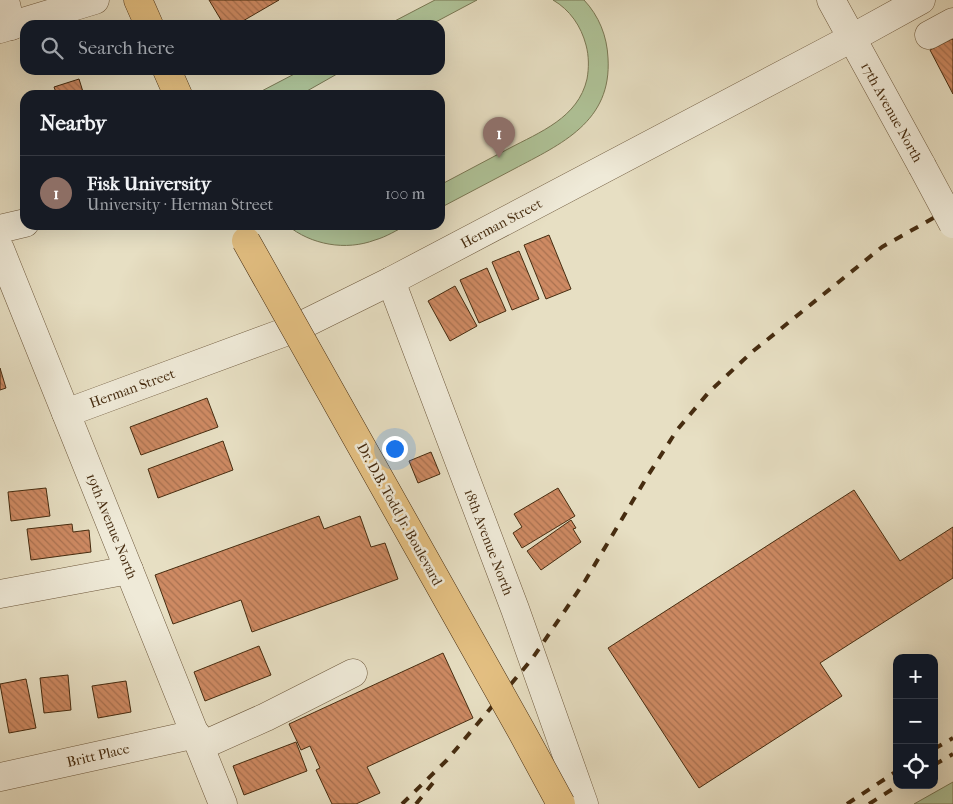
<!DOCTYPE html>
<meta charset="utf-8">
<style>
body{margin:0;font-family:"IM FELL French Canon",serif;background:#20242c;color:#f1f3f6}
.controls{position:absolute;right:15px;bottom:15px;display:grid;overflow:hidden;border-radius:10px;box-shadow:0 5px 20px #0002}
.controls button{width:45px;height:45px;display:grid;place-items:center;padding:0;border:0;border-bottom:1px solid #363941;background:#171b24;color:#f1f3f6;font:25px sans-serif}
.you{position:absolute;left:394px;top:448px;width:18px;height:18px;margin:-12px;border:4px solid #fff;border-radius:50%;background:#1a73e8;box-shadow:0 0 0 8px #1a73e833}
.badge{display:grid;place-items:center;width:32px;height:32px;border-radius:50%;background:#c59692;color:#fff;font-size:16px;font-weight:700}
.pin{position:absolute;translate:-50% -41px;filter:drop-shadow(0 1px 2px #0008)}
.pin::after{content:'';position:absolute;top:26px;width:18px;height:15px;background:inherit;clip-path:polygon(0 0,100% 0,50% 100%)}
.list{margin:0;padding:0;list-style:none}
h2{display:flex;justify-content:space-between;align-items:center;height:65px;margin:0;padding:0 20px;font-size:21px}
h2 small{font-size:16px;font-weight:400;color:#9ea1a6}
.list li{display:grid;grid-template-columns:32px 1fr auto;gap:15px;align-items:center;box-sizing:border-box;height:75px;padding:0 20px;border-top:1px solid #363941}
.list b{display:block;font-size:19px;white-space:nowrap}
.list p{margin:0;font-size:16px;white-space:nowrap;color:#9ea1a6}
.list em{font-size:16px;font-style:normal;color:#9ea1a6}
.icon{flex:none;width:28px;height:28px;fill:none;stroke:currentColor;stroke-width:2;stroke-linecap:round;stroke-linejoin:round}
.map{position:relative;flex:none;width:953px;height:804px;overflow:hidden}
.search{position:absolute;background:#171b24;box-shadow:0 5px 20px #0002;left:20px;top:20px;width:425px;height:55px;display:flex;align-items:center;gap:12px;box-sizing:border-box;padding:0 18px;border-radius:15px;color:#9ea1a6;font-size:19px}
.panel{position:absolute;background:#171b24;box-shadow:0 5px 20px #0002;left:20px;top:90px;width:425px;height:140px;border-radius:15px}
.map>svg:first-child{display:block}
</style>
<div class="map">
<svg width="953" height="804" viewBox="0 0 953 804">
<defs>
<pattern id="building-back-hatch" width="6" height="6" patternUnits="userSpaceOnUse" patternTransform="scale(1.25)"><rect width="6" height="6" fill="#ce8a63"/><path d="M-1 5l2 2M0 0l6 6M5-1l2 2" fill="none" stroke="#a97150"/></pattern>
</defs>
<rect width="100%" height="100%" fill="#e7dfc3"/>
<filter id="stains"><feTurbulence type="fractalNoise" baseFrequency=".004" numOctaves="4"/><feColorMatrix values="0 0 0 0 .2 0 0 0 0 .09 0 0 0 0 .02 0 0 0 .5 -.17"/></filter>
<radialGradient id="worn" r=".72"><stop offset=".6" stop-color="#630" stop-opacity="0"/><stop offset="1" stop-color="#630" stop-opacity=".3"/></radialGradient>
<g fill="#afc398" stroke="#7a7854">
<polygon points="435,0 477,0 430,25 387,25"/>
<path d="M553,0H584C599,16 607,36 608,58C612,122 561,144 514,169C489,182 465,195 440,208V185C463,173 485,161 508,149C540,132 578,118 587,79C589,68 589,56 586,45C581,26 570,10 553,0Z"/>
<polygon points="302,70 344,70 300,95 254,95"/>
<path d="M287,225H407C397,230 386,237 375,240C346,251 311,245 287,225Z"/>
<polygon points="953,782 953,804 914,804"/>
</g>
<g fill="url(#building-back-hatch)" stroke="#462c10">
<polygon points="209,0 279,0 236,25 224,25"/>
<polygon points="952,39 953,40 953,94 930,50"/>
<polygon points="79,79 84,95 57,95 54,87"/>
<polygon points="549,235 571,289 546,299 524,245"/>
<polygon points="519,251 539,299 512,310 492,262"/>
<polygon points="487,268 506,311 479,323 460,280"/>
<polygon points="455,286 477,326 450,341 428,301"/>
<polygon points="0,368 6,388 0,390"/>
<polygon points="207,398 218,427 141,455 130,427"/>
<polygon points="223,441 233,470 158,498 148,469"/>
<polygon points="431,452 440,474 418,483 409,461"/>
<polygon points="46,488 50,516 11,521 8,492"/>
<polygon points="558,488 575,516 522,548 513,533 522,527 514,514"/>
<polygon points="854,490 900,561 953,527 953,578 820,663 842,696 699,788 608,648"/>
<polygon points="319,516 324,529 360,516 371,547 385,543 398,579 252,632 241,600 173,624 155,575"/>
<polygon points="571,520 576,528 573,529 581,542 541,570 527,551"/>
<polygon points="72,524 73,532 89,530 91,552 31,560 27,529"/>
<polygon points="259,646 271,675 205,701 194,672"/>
<polygon points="443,653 473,718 367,767 380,793 356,804 332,804 316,770 320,768 310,746 301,750 289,724"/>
<polygon points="68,675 71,710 44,713 40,678"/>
<polygon points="26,679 36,728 9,733 0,684"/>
<polygon points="126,681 131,712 98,718 92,686"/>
<polygon points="296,742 307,771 244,795 233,766"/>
</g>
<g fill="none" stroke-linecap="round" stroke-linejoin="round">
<defs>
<g id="minor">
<polyline points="5,0 11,26"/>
<polyline points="831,0 922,166"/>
<polyline points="0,29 95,0"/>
<polyline points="929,35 953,22"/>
<polyline points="0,229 25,223"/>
<polyline points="0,249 223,804"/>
<polyline points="391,281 515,609 584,804"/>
<polyline points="66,413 296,328 391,281 852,38 921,0"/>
<polyline points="0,594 129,570"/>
<polyline points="201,746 266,717 353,673"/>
<polyline points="0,777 196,734"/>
</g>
<g id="major">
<polyline points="138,0 149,25"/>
<polyline points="167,70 178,95"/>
</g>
</defs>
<use href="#minor" stroke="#6e593d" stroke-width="29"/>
<use href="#major" stroke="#462c10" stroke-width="29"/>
<use href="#minor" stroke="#efead8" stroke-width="28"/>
<use href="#major" stroke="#e4c082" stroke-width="28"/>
<g stroke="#462c10" stroke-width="4" stroke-dasharray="9 9" stroke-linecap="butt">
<polyline points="934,749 953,738"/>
<polyline points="934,765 953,754"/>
<polyline points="402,804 447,760 532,659 585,581 647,477 677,430 709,392 752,352 882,247 953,207"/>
<polyline points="416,804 436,779"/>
<polyline points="847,804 897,771"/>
<polyline points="869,804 899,785"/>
</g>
<defs>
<polyline id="minor-bridge" points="922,166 953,224"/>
<polyline id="major-bridge" points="246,241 522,732 561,804"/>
</defs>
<use href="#minor-bridge" stroke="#6e593d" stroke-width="29" stroke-linecap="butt"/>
<use href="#major-bridge" stroke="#462c10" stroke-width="29" stroke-linecap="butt"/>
<use href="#minor-bridge" stroke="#efead8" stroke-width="28"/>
<use href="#major-bridge" stroke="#e4c082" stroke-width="28"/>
</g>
<g text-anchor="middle" stroke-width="5" stroke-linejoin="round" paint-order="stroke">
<g font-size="14" fill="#462c10" stroke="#efead8">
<text transform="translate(892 112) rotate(61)" y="5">17th Avenue North</text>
<text transform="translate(501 223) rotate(-28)" y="5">Herman Street</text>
<text transform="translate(132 388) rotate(-20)" y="5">Herman Street</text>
<text transform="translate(400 514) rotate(61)" y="5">Dr. D.B. Todd Jr. Boulevard</text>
<text transform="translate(112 526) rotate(68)" y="5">19th Avenue North</text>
<text transform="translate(489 542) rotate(69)" y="5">18th Avenue North</text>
<text transform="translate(98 755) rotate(-13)" y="5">Britt Place</text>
</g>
</g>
<rect width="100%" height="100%" filter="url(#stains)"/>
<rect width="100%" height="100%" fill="url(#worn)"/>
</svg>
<div class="controls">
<button>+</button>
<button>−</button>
<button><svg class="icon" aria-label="locate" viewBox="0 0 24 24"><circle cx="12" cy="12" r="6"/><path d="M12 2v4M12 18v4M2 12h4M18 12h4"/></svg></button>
</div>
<div class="you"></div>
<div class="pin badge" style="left:499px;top:158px;background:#8d6e63">1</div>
<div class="search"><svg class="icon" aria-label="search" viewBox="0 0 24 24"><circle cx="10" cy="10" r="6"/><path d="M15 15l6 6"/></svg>Search here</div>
<section class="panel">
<h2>Nearby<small></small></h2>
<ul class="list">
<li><span class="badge" style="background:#8d6e63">1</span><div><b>Fisk University</b><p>University · Herman Street</p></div><em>100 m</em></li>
</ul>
</section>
</div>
